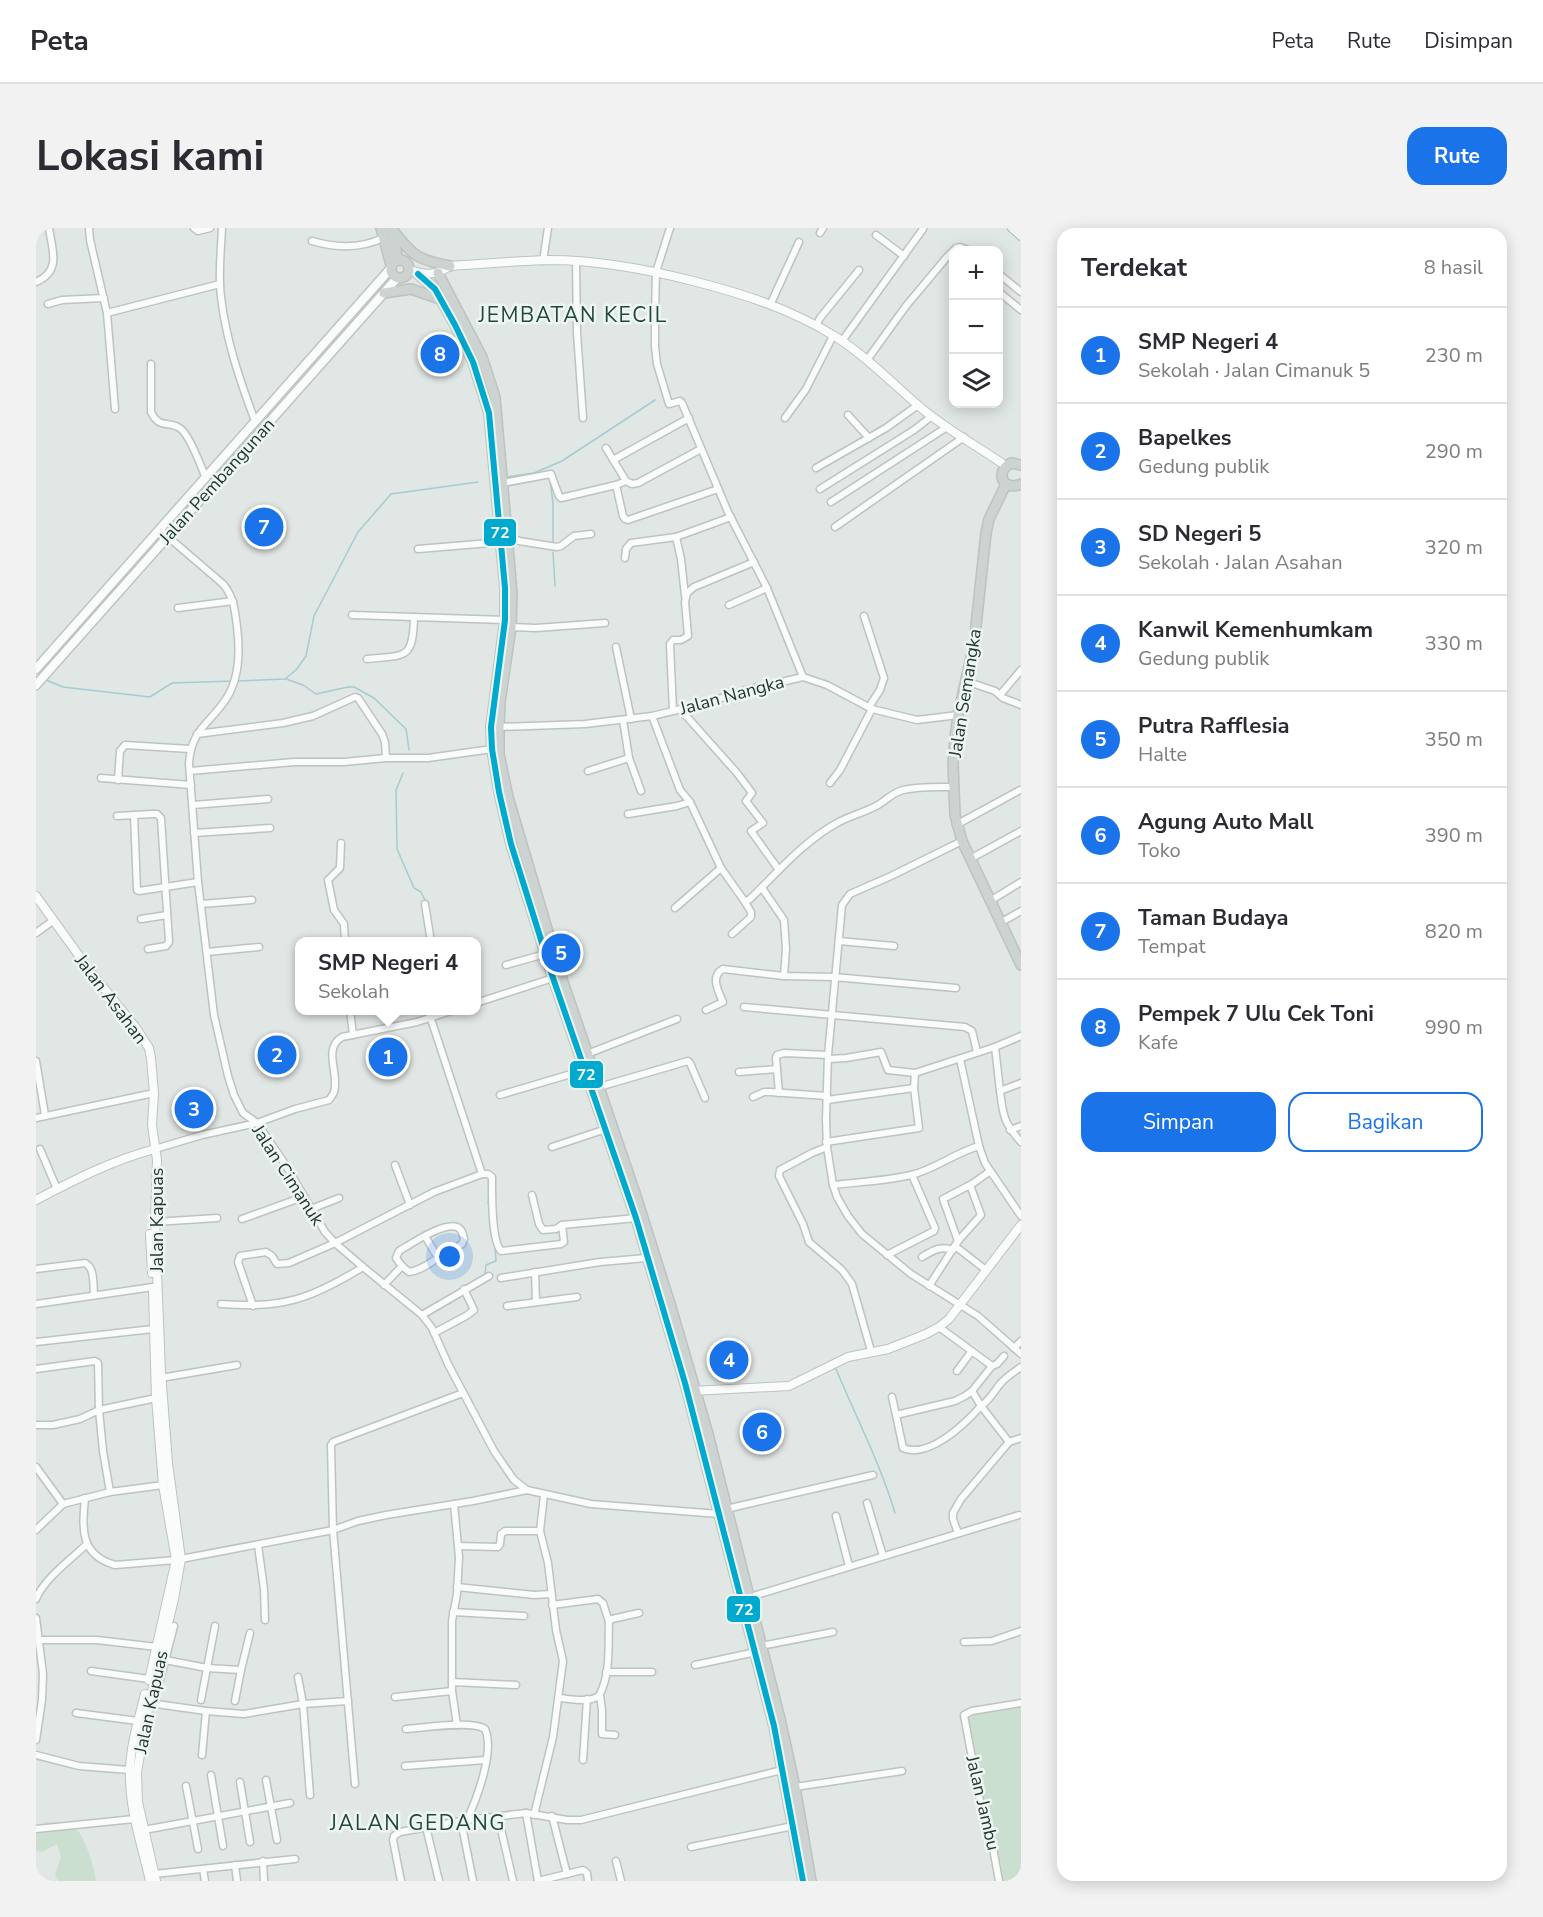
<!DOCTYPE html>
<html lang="id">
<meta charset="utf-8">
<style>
body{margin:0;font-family:"Nunito Sans",sans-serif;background:#f2f2f3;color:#2b2b33}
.controls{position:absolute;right:18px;top:18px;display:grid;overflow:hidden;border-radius:12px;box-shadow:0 3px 15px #0003}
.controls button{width:54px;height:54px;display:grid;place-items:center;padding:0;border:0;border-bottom:2px solid #e1e1e2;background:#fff;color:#2b2b33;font:30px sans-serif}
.you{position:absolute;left:414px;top:1029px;width:21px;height:21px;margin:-15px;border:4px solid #fff;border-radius:50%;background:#1a73e8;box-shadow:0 0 0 9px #1a73e833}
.badge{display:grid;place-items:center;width:39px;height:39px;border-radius:50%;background:#1a73e8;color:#fff;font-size:20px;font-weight:700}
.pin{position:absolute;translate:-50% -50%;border:3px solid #fff;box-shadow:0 2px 6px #0006}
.popup{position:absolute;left:259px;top:709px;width:186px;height:78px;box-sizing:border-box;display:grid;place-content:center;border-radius:12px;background:#fff;filter:drop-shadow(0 2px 4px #0005);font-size:20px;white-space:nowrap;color:#7c7c81}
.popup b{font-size:22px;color:#2b2b33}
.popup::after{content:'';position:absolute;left:50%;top:100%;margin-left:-12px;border:12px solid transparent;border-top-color:#fff}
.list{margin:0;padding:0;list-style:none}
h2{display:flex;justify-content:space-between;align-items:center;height:78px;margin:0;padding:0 24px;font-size:26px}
h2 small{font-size:20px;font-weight:400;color:#7c7c81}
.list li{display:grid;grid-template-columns:39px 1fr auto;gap:18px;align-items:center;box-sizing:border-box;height:96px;padding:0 24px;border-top:2px solid #e1e1e2}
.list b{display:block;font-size:22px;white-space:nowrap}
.list p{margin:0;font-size:20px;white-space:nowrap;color:#7c7c81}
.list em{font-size:20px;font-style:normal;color:#7c7c81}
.actions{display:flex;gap:12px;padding:18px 24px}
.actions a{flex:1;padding:14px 0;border:2px solid #1a73e8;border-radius:18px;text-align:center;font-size:21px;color:#1a73e8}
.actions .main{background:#1a73e8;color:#fff}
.icon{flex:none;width:33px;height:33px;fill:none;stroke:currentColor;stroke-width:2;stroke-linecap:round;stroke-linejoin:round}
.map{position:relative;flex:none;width:985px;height:1653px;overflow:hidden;border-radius:18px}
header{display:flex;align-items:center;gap:36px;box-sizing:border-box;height:84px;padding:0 30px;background:#fff;border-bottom:2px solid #e1e1e2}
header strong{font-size:28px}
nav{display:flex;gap:33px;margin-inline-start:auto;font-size:21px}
.intro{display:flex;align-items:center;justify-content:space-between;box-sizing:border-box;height:144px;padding:0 36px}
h1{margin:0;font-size:42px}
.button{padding:15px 27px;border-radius:18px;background:#1a73e8;color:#fff;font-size:21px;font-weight:700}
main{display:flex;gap:36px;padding:0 36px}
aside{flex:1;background:#fff;border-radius:18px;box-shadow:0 3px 15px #0003}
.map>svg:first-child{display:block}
</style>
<header>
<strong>Peta</strong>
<nav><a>Peta</a><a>Rute</a><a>Disimpan</a></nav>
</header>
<div class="intro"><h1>Lokasi kami</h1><a class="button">Rute</a></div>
<main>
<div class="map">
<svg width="985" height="1653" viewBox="0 0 985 1653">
<rect width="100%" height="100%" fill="#e1e7e4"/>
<g fill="#cbdfd1">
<polygon points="985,1474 985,1653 961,1653 949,1586 933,1539 930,1489"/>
<path d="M9,1594C17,1595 27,1593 34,1596C47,1600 59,1640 60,1653H22L19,1647L25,1629L21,1616L6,1624L0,1622V1602Z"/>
</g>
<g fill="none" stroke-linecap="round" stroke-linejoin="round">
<g stroke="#a4ccd2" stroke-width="1.5">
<polyline points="471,249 498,245 526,233 619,172"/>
<polyline points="514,252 517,275 517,315"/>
<polyline points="517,324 519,358"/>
<polyline points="250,451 267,457 280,466 312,459 318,459 338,470 370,501 373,522"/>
<polyline points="10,452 27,459 114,469 136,455 197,453"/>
<polyline points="201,453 249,451 260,442 270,428 278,388 322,304 355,266 442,254"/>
<polyline points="367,545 360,562 361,621 378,660 385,664 389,672"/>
<polyline points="452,974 454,982"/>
<polyline points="449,1046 450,1037 460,1033 459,1017"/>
<path d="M800,1141C820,1189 844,1235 859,1285"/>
</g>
<defs>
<g id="minor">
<polyline points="53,0 54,12 71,85 79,181"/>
<polyline points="158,0 162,3 174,0"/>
<path d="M186,0C185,23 182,46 185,69C190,112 204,153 219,193"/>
<polyline points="634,0 620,44 619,87 619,119 621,136 633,176 644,173 646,175 692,284 731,360 767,449"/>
<polyline points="975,0 985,9"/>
<polyline points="784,5 787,0"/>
<polyline points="840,7 868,28"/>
<path d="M276,13C300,20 324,21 347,10"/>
<polyline points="507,33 512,0"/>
<polyline points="540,33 541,105 547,190"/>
<polyline points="963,46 985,64"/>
<path d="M0,54C26,43 16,22 13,0"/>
<polyline points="963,64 985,82"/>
<polyline points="735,75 763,14"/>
<polyline points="12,76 26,72 68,70"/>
<polyline points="71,85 184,56"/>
<polyline points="780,98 784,90 823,42"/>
<polyline points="806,113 887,1"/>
<polyline points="831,132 870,78 911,29 920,20 924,19 932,22"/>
<path d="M115,136V184C124,203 135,191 146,202C156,212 164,237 170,250"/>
<polyline points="812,187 833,210"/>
<polyline points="749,190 770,161 797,108"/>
<polyline points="570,220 590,253 596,256 602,255 665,221"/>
<polyline points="577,232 653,190"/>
<polyline points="780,240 850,200 882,177"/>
<polyline points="467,255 515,246 523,268 525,270 580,257 590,253"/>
<polyline points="580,257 587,288 589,291 592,292 682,261"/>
<polyline points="784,261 878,202 896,188"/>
<polyline points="795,274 911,199"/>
<polyline points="799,299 928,209"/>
<path d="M124,302L187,356C198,369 199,383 201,399C204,423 204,450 190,471C173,497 155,501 153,536L162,654L178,787L192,848L198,867L207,885L221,895L249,936L289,1004L299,1015L327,1039L386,1087L396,1100L412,1136L458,1223L478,1252L491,1262L555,1276L683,1286"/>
<polyline points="472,307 483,313 521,319 525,318 538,308 555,306"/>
<polyline points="640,309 645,331 649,368"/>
<polyline points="382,321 466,314"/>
<polyline points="589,330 590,321 595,315 640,309 695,289"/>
<polyline points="693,377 731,360"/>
<polyline points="142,380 197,373"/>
<polyline points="316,387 469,392"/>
<polyline points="828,388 848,450 844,462 833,479"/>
<polyline points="475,399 500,400 569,395"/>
<polyline points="580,419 595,491"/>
<path d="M331,431C370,427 377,432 378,389"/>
<polyline points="930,453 959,463 967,470 985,477"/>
<polyline points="964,467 985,442"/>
<polyline points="644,481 701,545 716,565 710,573 727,595 715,603 743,642"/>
<polyline points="637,483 634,416 637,412 645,412 652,408 649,374 651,365 658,359 718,334"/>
<path d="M616,488L644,562L654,574L685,640L709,674L714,671C741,645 768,613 801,595C813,588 827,585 840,578C850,573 855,565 867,562C884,558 901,559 918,559"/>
<polyline points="587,492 593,530 605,563"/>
<polyline points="463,499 549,496 616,488 670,475 710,462 767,449 791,457 836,481 881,492 922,487"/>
<polyline points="161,506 247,495 277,488 319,469 322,470 346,506 349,514 350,530"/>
<polyline points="154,543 258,534 308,534 350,530 392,530 456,521"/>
<polyline points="552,543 593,530"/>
<polyline points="65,550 155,557"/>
<polyline points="82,552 84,523 89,517 154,521"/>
<polyline points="794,555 804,542 836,481"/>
<polyline points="157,577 232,571"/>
<polyline points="592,586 641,578 654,574"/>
<polyline points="98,587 101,662 103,663 162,654"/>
<polyline points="81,588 116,586 121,586 125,590 133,714 130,718 112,721"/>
<polyline points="920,597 984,562"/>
<polyline points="158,605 234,600"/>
<polyline points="926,613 855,648 814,666 806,677 792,827 790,891 791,919 797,957 801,969 812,988 826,1006 875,1046 942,1088 985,1126"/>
<polyline points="305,615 304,640 292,652 298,682 308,696 309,714"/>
<polyline points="934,631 985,603"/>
<polyline points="726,660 748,692 750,721 748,748"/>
<polyline points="954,673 985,654"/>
<polyline points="165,676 216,672"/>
<polyline points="389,676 395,714"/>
<polyline points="639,680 685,640"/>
<polyline points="105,691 131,687"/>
<polyline points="964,695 985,683"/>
<polyline points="0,705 18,692"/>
<polyline points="696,706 715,689 715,684 709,674"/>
<polyline points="803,713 858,718"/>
<polyline points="171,724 223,719"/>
<polyline points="470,737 509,726"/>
<polyline points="440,775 517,750"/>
<polyline points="708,779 929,799 936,803 941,824"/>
<polyline points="314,782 317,807"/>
<polyline points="392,782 446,946"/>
<path d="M670,782L687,774C682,763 674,748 687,741L748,748L798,749L920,760"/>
<polyline points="959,819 964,863 985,855"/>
<polyline points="551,826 641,791"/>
<polyline points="793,831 810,830 845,824 852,842 879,845 959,819 985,808"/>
<polyline points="924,831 943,918 949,935 985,988"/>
<polyline points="0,833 9,887"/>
<polyline points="703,844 741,841"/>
<polyline points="563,859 652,833 654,835 669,870"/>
<path d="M964,863C967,888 968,895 985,914"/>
<polyline points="743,865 740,830 741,827 748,825 792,827"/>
<polyline points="464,867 552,841"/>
<polyline points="717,869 728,864 734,864 791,868"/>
<polyline points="791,872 878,860"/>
<polyline points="0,890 118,865"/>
<polyline points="974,902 985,898"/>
<polyline points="790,914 883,900 878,860 879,845"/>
<polyline points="516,919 570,901"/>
<polyline points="791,919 776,925 744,942 743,948 767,996 773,1014 806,1042 816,1056 835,1123"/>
<polyline points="4,921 21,961"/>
<path d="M119,921L166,907L221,895L259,881L293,872C293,872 298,865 298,864C304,846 286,821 306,809L381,794L418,782"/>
<polyline points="359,937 374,977"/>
<path d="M797,957C822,954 850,953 875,947C898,942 918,925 943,918"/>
<polyline points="496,967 503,996 507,1002 520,1001 526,997 600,990"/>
<polyline points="275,981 303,970"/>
<polyline points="206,991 267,969"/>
<polyline points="119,994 181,990"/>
<polyline points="922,1013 907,971 936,956 953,944"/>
<polyline points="919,1018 950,1042"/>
<polyline points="851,1027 898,1003 899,1000 876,947"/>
<path d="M886,1029C896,1023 905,1017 917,1022"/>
<path d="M366,1038L360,1030L363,1023C375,1016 407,994 421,999C426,1001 427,1006 428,1011L426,1016L402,1030L389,1008"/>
<path d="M0,1041L49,1035C59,1040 57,1056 58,1067"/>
<polyline points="499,1044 500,1074"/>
<polyline points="465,1050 564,1034 610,1030"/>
<path d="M348,1057L366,1038L373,1044C384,1043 392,1036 402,1030"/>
<polyline points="893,1058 922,1013 945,987 934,957"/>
<polyline points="0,1076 117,1059"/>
<path d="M185,1076C246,1081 275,1071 327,1039"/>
<path d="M217,1078L202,1034L204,1028L230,1024L236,1028L241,1036L253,1035L299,1015L398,964L446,946H452L456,949C456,965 455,1012 465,1023L525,1016L528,1014L526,997"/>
<polyline points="471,1078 541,1069"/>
<polyline points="386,1087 453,1048"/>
<polyline points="903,1099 956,1138"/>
<polyline points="398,1105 430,1088 438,1082 428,1061"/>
<polyline points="0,1114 117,1101"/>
<polyline points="978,1120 985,1113"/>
<polyline points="0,1141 59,1133 62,1135 63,1182 67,1223 74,1264"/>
<polyline points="921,1143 935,1124"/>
<polyline points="125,1150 201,1137"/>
<polyline points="856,1169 860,1187 919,1173 929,1168 936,1163 956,1138 961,1136 968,1128"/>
<path d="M860,1187L867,1220C893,1231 929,1196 945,1178L936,1163"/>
<polyline points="0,1197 17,1197 44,1191 63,1182 120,1170"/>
<path d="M973,1214L945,1178C954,1172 958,1163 965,1155C971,1148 978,1144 985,1139"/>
<polyline points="0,1239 27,1276 74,1264 127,1257"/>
<path d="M49,1270C46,1301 44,1327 79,1337L140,1332"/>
<polyline points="831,1275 847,1328"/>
<polyline points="418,1276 423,1329 421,1366 416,1393 416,1463 421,1497"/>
<polyline points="690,1281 837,1247"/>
<polyline points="800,1288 813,1338"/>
<polyline points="0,1302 27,1276"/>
<polyline points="922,1305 917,1291 917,1285 925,1271 973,1214 985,1210"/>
<polyline points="222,1317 228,1361 229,1392"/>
<polyline points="422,1318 462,1319 464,1316 465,1306 469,1303 504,1303"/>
<polyline points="145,1331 297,1302 322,1293 350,1287 437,1273 491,1262"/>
<polyline points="421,1359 498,1367 515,1366"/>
<polyline points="714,1369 983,1287"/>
<path d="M0,1371C8,1351 35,1331 50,1317"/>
<polyline points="516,1377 562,1371 567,1375 573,1394"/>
<polyline points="417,1384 488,1388"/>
<polyline points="0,1390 7,1446 6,1472 0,1512"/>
<polyline points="2,1412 61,1412 121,1419"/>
<polyline points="928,1414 956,1413 985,1403"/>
<polyline points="725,1418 797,1404"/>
<polyline points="124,1431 171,1440 205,1442 199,1473"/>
<polyline points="659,1437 720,1424"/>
<polyline points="205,1442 214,1405"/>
<polyline points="55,1443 113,1451"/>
<polyline points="570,1444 616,1444"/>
<polyline points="262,1449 267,1476 274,1567"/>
<polyline points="416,1454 480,1457"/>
<polyline points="121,1464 138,1398"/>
<polyline points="564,1467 566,1482 566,1506 579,1507"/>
<polyline points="359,1469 416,1463"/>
<path d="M523,1470C536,1471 552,1475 563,1468C575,1446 572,1417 573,1394L576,1391L603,1385"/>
<polyline points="165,1472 179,1398"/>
<polyline points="113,1475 170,1483 208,1486 267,1476 312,1473"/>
<polyline points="40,1485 102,1493"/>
<path d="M370,1501C386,1500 437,1492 449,1501C459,1523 441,1570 431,1592"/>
<polyline points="0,1527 43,1538 93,1542"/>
<polyline points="166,1527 170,1483"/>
<polyline points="547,1532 551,1471"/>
<polyline points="369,1538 450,1532"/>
<polyline points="175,1547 187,1618"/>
<polyline points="230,1552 241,1612"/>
<polyline points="204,1554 214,1614"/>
<polyline points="319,1556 297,1302 295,1217 297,1214 427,1165"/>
<polyline points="150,1558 162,1621"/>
<polyline points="759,1559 866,1543"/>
<polyline points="490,1585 502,1653"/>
<polyline points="498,1587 517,1509 527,1433 520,1402 512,1335 504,1303 508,1267"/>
<polyline points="462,1588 477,1653"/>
<polyline points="516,1588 531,1646"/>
<polyline points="425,1593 437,1653"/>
<polyline points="390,1599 403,1653"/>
<polyline points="0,1601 98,1591"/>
<polyline points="108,1602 254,1575"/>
<polyline points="655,1619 757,1598"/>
<polyline points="227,1633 228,1653"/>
<polyline points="580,1633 585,1653"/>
<polyline points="199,1637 201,1653"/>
<polyline points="167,1641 169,1653"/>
<polyline points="118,1646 259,1631"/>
<polyline points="365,1653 357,1612 358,1608 364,1604 431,1592 490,1585 531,1592 545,1592 746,1542"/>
<polyline points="502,1653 547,1642 551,1645 552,1653"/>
<polyline points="963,1653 955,1609 946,1584 928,1487 936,1483 985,1475"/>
</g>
<g id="tertiary">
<path d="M374,42C389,48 401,47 414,38C447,36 480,33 513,32C563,32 610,41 657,53C708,66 755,81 800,109C831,129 856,155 884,179C910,201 941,218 970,238"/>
<polyline points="0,668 54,743 100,800 113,820 115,830 118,865 116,897 121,932 119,994 125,1144 132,1235 145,1331 138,1371 113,1475 101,1544 102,1574 120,1653"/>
<path d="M0,972C38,952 77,932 119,921"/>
<polyline points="114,1006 116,1045"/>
<polyline points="655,1163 753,1158 812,1129 852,1121 890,1106 903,1099 913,1091 985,997"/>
<polyline points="113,1452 140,1332 127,1257 120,1170 117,1063"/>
<path d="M109,1466C103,1491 94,1518 94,1544C93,1581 106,1617 114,1653"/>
</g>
<g id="secondary">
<polyline points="0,441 355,40"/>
<polyline points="0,457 361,50"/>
</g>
<g id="primary">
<polyline points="345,0 355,37"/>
<path d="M355,0C377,27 378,31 414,38"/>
<polyline points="355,2 362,31"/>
<circle cx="364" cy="41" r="9"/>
<polyline points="402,45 446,129 459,169 476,365 475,399 464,474 463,499 463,526 472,569 525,748 600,968 635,1079 672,1206 744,1491 759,1559 775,1653"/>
<polyline points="382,46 399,61 419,97 437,134 453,185 469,360 469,392 455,499 456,521 463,564 475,616 517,750 600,990 649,1155 738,1498 767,1653"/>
<polyline points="348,65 375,61 404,71"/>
<path d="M985,237L975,235C958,244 967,264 985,256"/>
<polyline points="970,256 953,291 950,305 938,416 922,487 919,510 917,536 919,587 926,613 985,737"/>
</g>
</defs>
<use href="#minor" stroke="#bec3c1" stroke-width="9"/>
<use href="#tertiary" stroke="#bec3c1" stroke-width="10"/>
<use href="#secondary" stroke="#bec4c1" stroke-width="11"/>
<use href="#primary" stroke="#bcc3c1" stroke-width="12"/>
<use href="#minor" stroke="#fafbfb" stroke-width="6"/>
<use href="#tertiary" stroke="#fafbfb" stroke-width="8"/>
<use href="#secondary" stroke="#fafbfb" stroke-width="8"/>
<use href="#primary" stroke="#cdd3d1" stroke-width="9"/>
<defs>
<polyline id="bus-1" points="382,46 399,61 419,97 437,134 453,185 469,360 469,392 455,499 456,521 463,564 475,616 517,750 600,990 649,1155 738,1498 767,1653"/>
</defs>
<use href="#bus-1" stroke="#eff6f2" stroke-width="10"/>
<use href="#bus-1" stroke="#00a9ce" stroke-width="6"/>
</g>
<g text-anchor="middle" stroke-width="5" stroke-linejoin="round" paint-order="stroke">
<g font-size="18" fill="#213832" stroke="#eff6f2">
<text transform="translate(181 253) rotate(-48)" y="6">Jalan Pembangunan</text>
<text transform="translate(929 465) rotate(-81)" y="6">Jalan Semangka</text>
<text transform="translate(696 467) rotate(-15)" y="6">Jalan Nangka</text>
<text transform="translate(75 771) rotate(53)" y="6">Jalan Asahan</text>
<text transform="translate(252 947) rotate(57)" y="6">Jalan Cimanuk</text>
<text transform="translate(121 992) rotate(-90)" y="6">Jalan Kapuas</text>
<text transform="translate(115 1474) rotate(-78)" y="6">Jalan Kapuas</text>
<text transform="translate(947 1575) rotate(77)" y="6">Jalan Jambu</text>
</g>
<g font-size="21" letter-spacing="1.5" fill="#1f483e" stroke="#eff6f2">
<text x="537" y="94">JEMBATAN KECIL</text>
<text x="382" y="1602">JALAN GEDANG</text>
</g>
</g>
<g stroke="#eff6f2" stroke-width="2">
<rect x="447" y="290" width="34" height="29" rx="6" fill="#00a9ce"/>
<rect x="533" y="832" width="35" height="29" rx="6" fill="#00a9ce"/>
<rect x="690" y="1367" width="35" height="28" rx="6" fill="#00a9ce"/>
</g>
<g font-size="16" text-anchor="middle" font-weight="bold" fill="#fff">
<text x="464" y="310">72</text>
<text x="550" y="852">72</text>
<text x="708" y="1387">72</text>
</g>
</svg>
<div class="controls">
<button>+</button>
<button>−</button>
<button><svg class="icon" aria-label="layers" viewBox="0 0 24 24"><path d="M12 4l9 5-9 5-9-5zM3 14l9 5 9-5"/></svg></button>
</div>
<div class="you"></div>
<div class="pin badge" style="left:352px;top:829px">1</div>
<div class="popup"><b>SMP Negeri 4</b>Sekolah</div>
<div class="pin badge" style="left:241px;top:827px">2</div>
<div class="pin badge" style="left:158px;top:881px">3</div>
<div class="pin badge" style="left:693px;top:1132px">4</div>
<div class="pin badge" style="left:525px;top:725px">5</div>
<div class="pin badge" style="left:726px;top:1204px">6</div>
<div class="pin badge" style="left:228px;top:299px">7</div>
<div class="pin badge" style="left:404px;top:126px">8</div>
</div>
<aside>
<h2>Terdekat<small>8 hasil</small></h2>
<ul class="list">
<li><span class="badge">1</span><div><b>SMP Negeri 4</b><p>Sekolah · Jalan Cimanuk 5</p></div><em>230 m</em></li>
<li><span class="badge">2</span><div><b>Bapelkes</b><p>Gedung publik</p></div><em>290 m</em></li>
<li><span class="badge">3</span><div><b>SD Negeri 5</b><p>Sekolah · Jalan Asahan</p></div><em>320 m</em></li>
<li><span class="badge">4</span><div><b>Kanwil Kemenhumkam</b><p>Gedung publik</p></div><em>330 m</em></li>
<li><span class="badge">5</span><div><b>Putra Rafflesia</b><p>Halte</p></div><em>350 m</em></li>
<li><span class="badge">6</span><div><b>Agung Auto Mall</b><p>Toko</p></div><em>390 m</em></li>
<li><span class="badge">7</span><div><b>Taman Budaya</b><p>Tempat</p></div><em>820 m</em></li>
<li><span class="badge">8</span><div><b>Pempek 7 Ulu Cek Toni</b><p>Kafe</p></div><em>990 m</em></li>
</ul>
<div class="actions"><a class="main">Simpan</a><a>Bagikan</a></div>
</aside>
</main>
